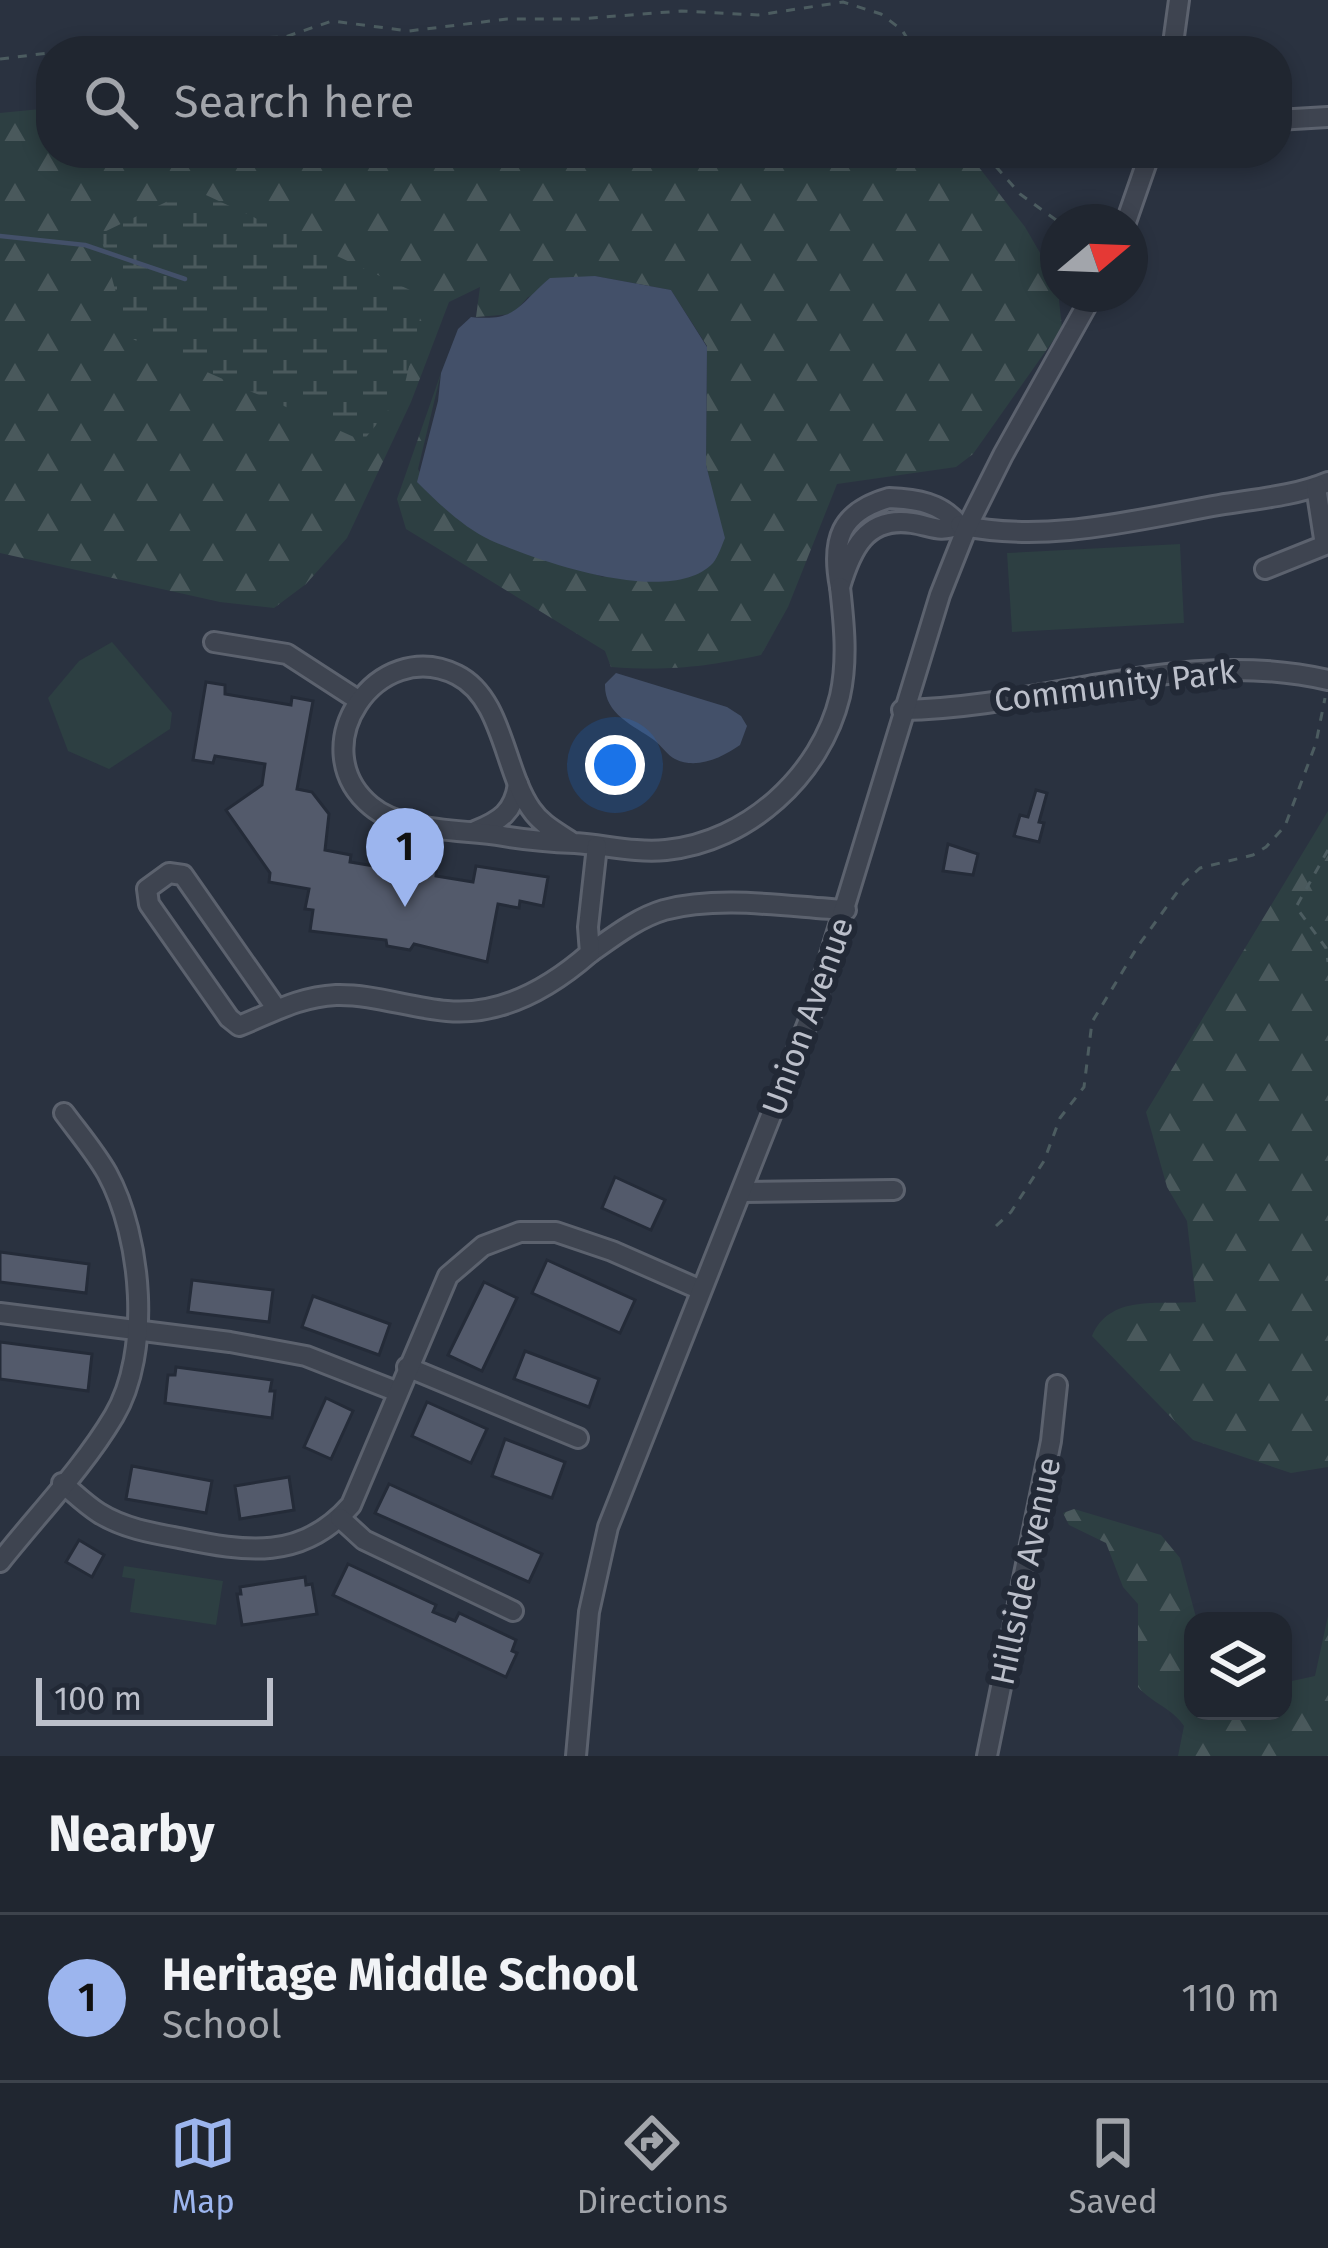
<!DOCTYPE html>
<style>
body{margin:0;font-family:"Fira Sans",sans-serif;background:#282e38;color:#f1f3f6}
.controls{position:absolute;right:36px;bottom:36px;display:grid;overflow:hidden;border-radius:24px;box-shadow:0 6px 18px #0003}
.controls button{width:108px;height:108px;display:grid;place-items:center;padding:0;border:0;border-bottom:3px solid #3d434c;background:#202630;color:#f1f3f6;font:60px sans-serif}
.compass{position:absolute;left:1040px;top:204px;width:108px;height:108px;border-radius:50%;background:#202630;box-shadow:0 6px 18px #0003;rotate:71deg}
.scale{position:absolute;left:36px;bottom:30px;width:237px;box-sizing:border-box;padding-left:12px;border:6px solid #bbbfca;border-top:0;font-size:33px;line-height:42px;white-space:nowrap;color:#bbbfca;-webkit-text-stroke:9px #222936;paint-order:stroke}
.you{position:absolute;left:615px;top:765px;width:42px;height:42px;margin:-30px;border:9px solid #fff;border-radius:50%;background:#1a73e8;box-shadow:0 0 0 18px #1a73e833}
.badge{display:grid;place-items:center;width:78px;height:78px;border-radius:50%;background:#9cb5ee;color:#111;font-size:39px;font-weight:700}
.pin{position:absolute;translate:-50% -99px;filter:drop-shadow(0 3px 6px #0008)}
.pin::after{content:'';position:absolute;top:63px;width:42px;height:36px;background:inherit;clip-path:polygon(0 0,100% 0,50% 100%)}
.list{margin:0;padding:0;list-style:none}
h2{display:flex;justify-content:space-between;align-items:center;height:156px;margin:0;padding:0 48px;font-size:51px}
h2 small{font-size:39px;font-weight:400;color:#a2a5ab}
.list li{display:grid;grid-template-columns:78px 1fr auto;gap:36px;align-items:center;box-sizing:border-box;height:168px;padding:0 48px;border-top:3px solid #3d434c}
.list b{display:block;font-size:45px;white-space:nowrap}
.list p{margin:0;font-size:39px;white-space:nowrap;color:#a2a5ab}
.list em{font-size:39px;font-style:normal;color:#a2a5ab}
.icon{flex:none;width:66px;height:66px;fill:none;stroke:currentColor;stroke-width:2;stroke-linecap:round;stroke-linejoin:round}
.map{position:relative;flex:none;width:1328px;height:1756px;overflow:hidden}
.search{position:absolute;background:#202630;box-shadow:0 6px 18px #0003;left:36px;right:36px;top:36px;height:132px;display:flex;align-items:center;gap:30px;box-sizing:border-box;padding:0 42px;border-radius:48px;color:#a2a5ab;font-size:45px}
.sheet{height:324px;background:#202630}
nav{display:flex;justify-content:space-around;align-items:center;box-sizing:border-box;height:168px;border-top:3px solid #3d434c;background:#202630;font-size:33px;color:#a2a5ab}
nav a{display:grid;justify-items:center;gap:6px}
nav .on{color:#9cb5ee}
.map>svg:first-child{display:block}
</style>
<div class="map">
<svg width="1328" height="1756" viewBox="0 0 1328 1756">
<defs>
<pattern id="forest-firs" width="22" height="20" patternUnits="userSpaceOnUse" patternTransform="scale(3)"><rect width="22" height="20" fill="#2d3f42"/><path d="M5 1l3.5 6h-7zM16 11l3.5 6h-7z" fill="#4a595c"/></pattern>
<pattern id="wetland-marsh" width="20" height="14" patternUnits="userSpaceOnUse" patternTransform="scale(3)"><rect width="20" height="14" fill="#2d3f42"/><path d="M1 5h8M5 5V1M11 12h8M15 12V8" fill="none" stroke="#4a595c"/></pattern>
</defs>
<rect width="100%" height="100%" fill="#2a3240"/>
<g fill="url(#forest-firs)">
<path d="M51,108V153H968L1025,227L1057,282L1062,328L973,454L956,467L837,484L788,607L761,655C704,667 670,671 611,667L605,651L406,529L397,499L441,373L418,469C455,540 532,553 603,577L716,508L706,465L707,346L671,290L595,276L528,297L513,314L476,317L480,287L449,302L411,402L347,538L306,584L274,608L220,602L0,553V113Z"/>
<path d="M1328,811V1467L1291,1473L1193,1440L1092,1336C1110,1294 1158,1305 1196,1302L1187,1221L1167,1187L1146,1112Z"/>
<path d="M1074,1509L1161,1535L1180,1558L1197,1621H1193V1711H1283V1683L1315,1676L1328,1616V1756H1178L1184,1726C1172,1708 1152,1703 1138,1687V1604L1123,1587L1106,1543L1069,1525L1063,1513Z"/>
</g>
<polygon fill="url(#wetland-marsh)" points="193,189 425,297 403,392 363,441 128,337 100,234"/>
<g fill="#2d3f42">
<polygon points="1180,544 1184,623 1012,632 1007,553"/>
<polygon points="112,642 172,713 170,729 109,769 68,751 48,698 79,661"/>
<polygon points="124,1566 223,1581 216,1625 130,1612 135,1579 122,1577"/>
</g>
<g fill="#435069">
<path d="M595,276L671,290L707,347L706,465L725,538C722,545 718,557 713,563C671,608 538,561 490,540C464,528 437,502 417,482L438,401L441,373L458,329L471,317C517,322 518,305 550,278Z"/>
<path d="M616,673L727,707L741,716L747,726L740,745C723,757 697,770 675,759C668,756 661,745 654,740C633,725 604,714 605,684Z"/>
</g>
<g fill="none" stroke-linecap="round" stroke-linejoin="round">
<polyline stroke="#435069" stroke-width="4.5" points="0,236 85,245 185,279"/>
</g>
<g fill="#535a6b" stroke="#242b38" stroke-width="3">
<polygon points="206,682 225,685 225,694 291,705 292,697 313,701 297,789 312,792 329,814 325,850 351,855 350,862 386,868 388,852 428,857 437,860 436,876 473,882 476,866 548,877 543,906 520,901 519,908 498,904 487,962 414,944 410,950 387,946 386,940 310,931 313,910 305,909 309,889 269,882 270,873 226,810 262,785 265,764 215,756 213,763 193,760"/>
<polygon points="1036,790 1047,793 1039,822 1044,823 1039,842 1014,836 1020,815 1028,817"/>
<polygon points="948,844 978,854 973,875 943,871"/>
<polygon points="615,1177 665,1200 651,1230 602,1208"/>
<polygon points="0,1252 89,1264 86,1293 0,1282"/>
<polygon points="547,1260 635,1300 620,1333 532,1293"/>
<polygon points="192,1280 273,1290 269,1322 188,1312"/>
<polygon points="484,1282 517,1298 482,1371 448,1355"/>
<polygon points="313,1296 390,1324 379,1355 302,1327"/>
<polygon points="0,1342 92,1354 88,1391 0,1379"/>
<polygon points="525,1351 599,1379 589,1407 514,1379"/>
<polygon points="176,1367 272,1380 270,1391 275,1391 272,1418 165,1403 168,1375 175,1375"/>
<polygon points="326,1398 353,1411 331,1459 304,1447"/>
<polygon points="427,1402 487,1429 471,1463 412,1436"/>
<polygon points="505,1439 565,1462 552,1498 492,1476"/>
<polygon points="132,1466 212,1481 206,1513 126,1499"/>
<polygon points="289,1477 294,1510 240,1519 235,1486"/>
<polygon points="389,1484 542,1554 529,1582 375,1513"/>
<polygon points="79,1540 104,1555 92,1577 66,1562"/>
<polygon points="348,1564 436,1605 433,1612 455,1621 459,1613 516,1640 512,1651 517,1653 506,1677 333,1595"/>
<polygon points="305,1577 306,1585 312,1584 317,1614 242,1625 237,1594 241,1594 240,1587"/>
</g>
<g fill="none" stroke-linecap="round" stroke-linejoin="round">
<defs>
<g id="minor">
<polyline points="1172,51 1179,0"/>
<polyline points="1277,120 1328,117"/>
<polyline points="1126,222 1150,153"/>
<path d="M889,498C916,499 942,503 959,525C939,533 932,526 912,523C866,516 851,550 840,587C831,540 840,512 889,498Z"/>
<path d="M960,525C1045,544 1135,520 1219,505C1255,499 1295,496 1328,482"/>
<polyline points="1265,569 1325,545 1316,487"/>
<polyline points="214,642 287,654 358,700"/>
<path d="M902,710C1046,708 1182,646 1328,680"/>
<path d="M475,831C500,821 514,812 518,784"/>
<path d="M573,843C557,832 542,825 531,809C504,771 503,698 457,675C377,635 301,748 371,806C403,833 463,829 503,836C527,840 550,842 575,843C605,845 635,853 666,850C748,842 821,775 840,696C848,660 844,623 840,587"/>
<path d="M590,953C613,937 637,918 664,910C721,895 788,907 846,910"/>
<path d="M276,1008L183,875L169,873L147,889L149,904L229,1018L239,1026C272,1013 298,997 336,995C373,994 410,1008 447,1011C502,1016 550,988 590,953L588,927L597,846"/>
<polyline points="742,1192 894,1190"/>
<polyline points="0,1313 230,1342 306,1356 398,1392"/>
<polyline points="407,1367 578,1438"/>
<path d="M62,1483C74,1493 86,1505 99,1513C123,1528 151,1533 179,1538C246,1552 302,1561 351,1505L448,1276L483,1246L520,1232H556L612,1251L701,1290"/>
<polyline points="340,1518 364,1540 513,1611"/>
<path d="M0,1562C38,1514 83,1468 114,1416C152,1352 142,1237 107,1173C95,1152 78,1132 64,1113"/>
<polyline points="576,1756 589,1612 608,1527 814,1007 940,595 967,527 1003,455 1093,294"/>
<polyline points="987,1756 1051,1441 1057,1385"/>
</g>
</defs>
<use href="#minor" stroke="#5c626e" stroke-width="24"/>
<g stroke="#4c5c60" stroke-width="3" stroke-dasharray="9 9" stroke-linecap="butt">
<polyline points="0,59 137,42 285,37 332,21 409,31 507,19 579,19 681,11 758,15 843,2 881,14 902,30 915,51"/>
<polyline points="984,153 1020,194 1059,222"/>
<polyline points="1328,850 1296,907 1326,948 1328,962"/>
<polyline points="996,1226 1011,1212 1044,1161 1060,1118 1084,1087 1092,1022 1138,946 1184,883 1200,868 1253,855 1266,847 1285,826 1316,743 1325,698"/>
</g>
<use href="#minor" stroke="#3e4450" stroke-width="18"/>
</g>
<g text-anchor="middle" stroke-width="12" stroke-linejoin="round" paint-order="stroke">
<g font-size="33" fill="#bbbfca" stroke="#222936">
<text transform="translate(1115 685) rotate(-7)" y="12">Community Park</text>
<text transform="translate(807 1016) rotate(-70)" y="12">Union Avenue</text>
<text transform="translate(1025 1571) rotate(-78)" y="12">Hillside Avenue</text>
</g>
</g>
</svg>
<div class="controls">
<button><svg class="icon" aria-label="layers" viewBox="0 0 24 24"><path d="M12 4l9 5-9 5-9-5zM3 14l9 5 9-5"/></svg></button>
</div>
<svg class="compass" viewBox="-18 -18 36 36"><path d="M0-13l5 13h-10z" fill="#e53935"/><path d="M0 13l5-13h-10z" fill="#a2a5ab"/></svg>
<div class="scale">100 m</div>
<div class="you"></div>
<div class="pin badge" style="left:405px;top:907px">1</div>
<div class="search"><svg class="icon" aria-label="search" viewBox="0 0 24 24"><circle cx="10" cy="10" r="6"/><path d="M15 15l6 6"/></svg>Search here</div>
</div>
<section class="sheet">
<h2>Nearby<small></small></h2>
<ul class="list">
<li><span class="badge">1</span><div><b>Heritage Middle School</b><p>School</p></div><em>110 m</em></li>
</ul>
</section>
<nav>
<a class="on"><svg class="icon" aria-label="map" viewBox="0 0 24 24"><path d="M3 6l6-2 6 2 6-2v14l-6 2-6-2-6 2zM9 4v14M15 6v14"/></svg>Map</a>
<a><svg class="icon" aria-label="directions" viewBox="0 0 24 24"><path d="M12 3l9 9-9 9-9-9zM9 14v-3h6M13 9l2 2-2 2"/></svg>Directions</a>
<a><svg class="icon" aria-label="saved" viewBox="0 0 24 24"><path d="M7 4h10v16l-5-4-5 4z"/></svg>Saved</a>
</nav>
